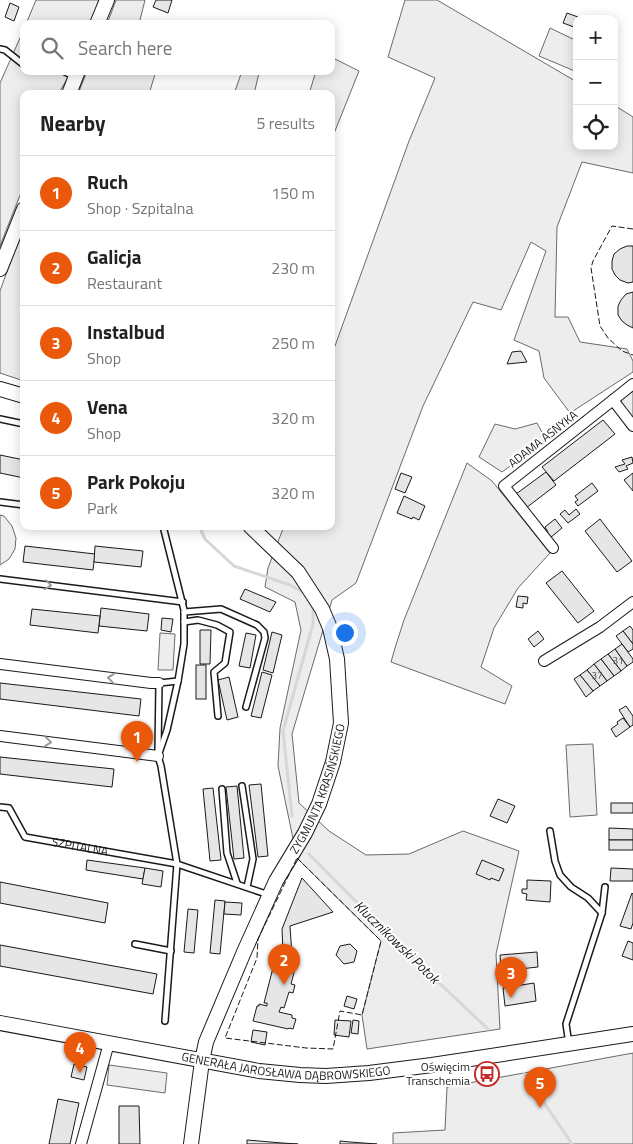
<!DOCTYPE html>
<meta charset="utf-8">
<style>
body{margin:0;font-family:"Titillium Web",sans-serif;background:#f2f2f2;color:#222}
.controls{position:absolute;right:15px;top:15px;display:grid;overflow:hidden;border-radius:10px;box-shadow:0 2px 12px #0003}
.controls button{width:45px;height:45px;display:grid;place-items:center;padding:0;border:0;border-bottom:1px solid #e0e0e0;background:#fff;color:#222;font:25px sans-serif}
.you{position:absolute;left:344px;top:632px;width:18px;height:18px;margin:-12px;border:4px solid #fff;border-radius:50%;background:#1a73e8;box-shadow:0 0 0 8px #1a73e833}
.badge{display:grid;place-items:center;width:32px;height:32px;border-radius:50%;background:#ea580c;color:#fff;font-size:16px;font-weight:700}
.pin{position:absolute;translate:-50% -41px;filter:drop-shadow(0 1px 2px #0008)}
.pin::after{content:'';position:absolute;top:26px;width:18px;height:15px;background:inherit;clip-path:polygon(0 0,100% 0,50% 100%)}
.list{margin:0;padding:0;list-style:none}
h2{display:flex;justify-content:space-between;align-items:center;height:65px;margin:0;padding:0 20px;font-size:21px}
h2 small{font-size:16px;font-weight:400;color:#767676}
.list li{display:grid;grid-template-columns:32px 1fr auto;gap:15px;align-items:center;box-sizing:border-box;height:75px;padding:0 20px;border-top:1px solid #e0e0e0}
.list b{display:block;font-size:19px;white-space:nowrap}
.list p{margin:0;font-size:16px;white-space:nowrap;color:#767676}
.list em{font-size:16px;font-style:normal;color:#767676}
.icon{flex:none;width:28px;height:28px;fill:none;stroke:currentColor;stroke-width:2;stroke-linecap:round;stroke-linejoin:round}
.map{position:relative;flex:none;width:633px;height:1144px;overflow:hidden}
.search{position:absolute;background:#fff;box-shadow:0 2px 12px #0003;left:20px;top:20px;width:315px;height:55px;display:flex;align-items:center;gap:12px;box-sizing:border-box;padding:0 18px;border-radius:10px;color:#767676;font-size:19px}
.panel{position:absolute;background:#fff;box-shadow:0 2px 12px #0003;left:20px;top:90px;width:315px;height:440px;border-radius:10px}
.map>svg:first-child{display:block}
</style>
<div class="map">
<svg width="633" height="1144" viewBox="0 0 633 1144">
<rect width="100%" height="100%" fill="#fff"/>
<g fill="#ededed" stroke="#6a6a6a">
<polygon points="36,0 101,0 92,24 26,24"/>
<polygon points="116,0 145,0 139,24 107,24"/>
<polygon points="405,0 437,0 577,82 577,146 614,146 614,105 633,117 633,173 582,162 557,227 555,317 568,317 580,342 627,349 633,361 633,372 570,413 544,378 539,351 514,340 546,251 531,242 501,310 473,302 423,406 356,583 332,600 292,734 299,803 329,831 366,855 409,854 463,831 519,851 496,954 500,1029 367,1049 362,1015 381,941 297,858 278,766 280,728 301,630 295,602 265,587 268,568 284,526 331,526 331,357 409,141 435,78 388,57"/>
<polygon points="550,28 577,41 577,72 539,56"/>
<polygon points="24,29 24,71 72,71 58,94 24,94 24,185 0,246 0,83"/>
<polygon points="331,57 359,71 331,141 331,94 309,94 316,71 331,71"/>
<polygon points="87,71 156,71 149,94 78,94"/>
<polygon points="242,71 252,71 259,73 254,94 234,94"/>
<polygon points="24,230 24,381 0,373 0,291 14,252"/>
<polygon points="633,389 633,419 621,405 622,397"/>
<polygon points="537,423 546,440 502,472 479,457 495,424 515,429"/>
<polygon points="467,463 492,481 550,553 518,588 494,628 481,667 512,686 505,704 391,662 395,648 404,620"/>
<polygon points="0,515 4,516 12,526 16,538 15,549 9,559 0,565"/>
<polygon points="160,633 175,634 173,670 158,670"/>
<polygon points="593,744 597,815 570,817 566,745"/>
<polygon points="633,1053 633,1144 393,1144 393,1133 445,1130 447,1087"/>
<polygon points="109,1065 167,1073 165,1093 107,1085"/>
</g>
<g fill="none" stroke-linecap="round" stroke-linejoin="round">
<g stroke="#d7d7d7" stroke-width="3">
<polyline points="199,526 205,539 234,566 290,585 306,594"/>
<polyline points="292,816 283,731 313,624 313,608 310,602"/>
<polyline points="309,854 402,948 488,1029"/>
<polyline points="524,1073 572,1144"/>
</g>
</g>
<g fill="#e6e6e6" stroke="#1a1a1a">
<polygon points="156,0 172,0 168,13 153,7"/>
<polygon points="10,3 19,7 14,21 5,17"/>
<polygon points="567,13 578,17 574,27 563,23"/>
<polygon points="627,246 633,246 633,282 628,283 620,280 615,275 612,269 612,261 614,254 620,249"/>
<polygon points="633,292 633,328 627,325 622,321 618,315 618,306 621,300 626,294"/>
<polygon points="521,351 527,362 507,364 512,352"/>
<polygon points="603,420 615,434 554,481 542,467"/>
<polygon points="0,455 24,460 24,478 0,473"/>
<polygon points="632,457 633,463 626,466 628,469 619,472 615,467 625,464 622,460"/>
<polygon points="546,472 556,485 526,508 516,494"/>
<polygon points="401,473 412,477 405,493 395,489"/>
<polygon points="633,473 633,491 624,480"/>
<polygon points="592,483 598,491 578,506 575,502 578,500 575,496"/>
<polygon points="404,496 425,506 419,520 413,517 412,519 397,513"/>
<polygon points="576,509 580,514 568,523 560,514 565,510 569,515"/>
<polygon points="555,519 562,528 550,538 546,533 548,532 545,527"/>
<polygon points="600,519 632,561 617,572 585,531"/>
<polygon points="25,546 95,554 93,570 23,562"/>
<polygon points="95,546 143,551 141,567 94,562"/>
<polygon points="562,571 594,611 578,623 546,583"/>
<polygon points="245,589 276,602 270,612 240,599"/>
<polygon points="518,596 528,597 527,604 523,603 523,608 516,607"/>
<polygon points="101,608 149,614 147,631 99,626"/>
<polygon points="32,609 100,616 98,633 30,625"/>
<polygon points="162,618 173,619 171,632 161,630"/>
<polygon points="630,626 633,630 633,644 623,631"/>
<polygon points="200,630 211,630 210,664 200,664"/>
<polygon points="538,631 544,639 534,647 528,639"/>
<polygon points="623,631 633,644 633,649 628,652 616,636"/>
<polygon points="272,632 282,635 273,673 263,670"/>
<polygon points="246,633 256,635 250,668 239,666"/>
<polygon points="622,644 633,659 633,662 627,666 615,649"/>
<polygon points="615,649 627,666 621,671 608,654"/>
<polygon points="608,654 621,671 614,676 601,659"/>
<polygon points="601,659 614,676 607,681 594,664"/>
<polygon points="594,664 607,681 600,686 587,670"/>
<rect x="196" y="665" width="10" height="34"/>
<polygon points="587,670 600,686 593,691 580,675"/>
<polygon points="262,672 272,675 261,718 251,716"/>
<polygon points="580,675 593,691 586,697 574,679"/>
<polygon points="229,677 238,717 227,720 218,680"/>
<polygon points="0,683 141,699 139,716 0,699"/>
<polygon points="626,706 633,716 633,725 630,727 619,710"/>
<polygon points="623,718 630,727 616,737 611,729 618,724 617,722"/>
<polygon points="0,757 114,769 112,787 0,774"/>
<polygon points="261,784 268,856 258,857 249,785"/>
<polygon points="237,786 244,858 234,859 226,787"/>
<polygon points="213,788 221,860 210,861 203,789"/>
<polygon points="498,799 515,806 507,823 490,816"/>
<rect x="611" y="803" width="22" height="10"/>
<polygon points="609,828 633,829 633,840 609,840"/>
<rect x="609" y="840" width="24" height="10"/>
<polygon points="87,860 145,868 143,879 86,870"/>
<polygon points="482,860 504,869 499,881 491,878 490,880 476,874"/>
<polygon points="145,868 163,871 161,887 142,884"/>
<polygon points="611,868 633,869 633,881 610,881"/>
<polygon points="302,878 333,912 290,926 292,956 283,953 282,929"/>
<polygon points="527,880 551,881 550,902 526,900 527,894 522,893 522,889 527,889"/>
<polygon points="0,882 108,903 105,923 0,903"/>
<polygon points="632,893 633,894 633,923 631,929 620,926"/>
<polygon points="215,900 225,901 220,954 210,953"/>
<polygon points="225,902 242,903 241,915 224,914"/>
<polygon points="188,909 198,910 194,953 184,952"/>
<polygon points="628,941 633,943 633,960 622,956"/>
<polygon points="350,944 357,951 354,962 344,964 336,955 340,946"/>
<polygon points="0,945 157,974 153,994 0,966"/>
<polygon points="537,952 538,967 501,971 500,955"/>
<polygon points="283,953 292,956 290,963 296,965 291,984 295,985 293,993 289,992 284,1008 281,1007 279,1012 292,1015 292,1018 296,1019 293,1029 289,1028 288,1029 253,1021 257,1006 259,1006 259,1004 267,1006 267,1003 264,1003 275,960 281,961"/>
<polygon points="534,983 536,1001 505,1006 503,988"/>
<polygon points="347,996 357,999 354,1009 344,1006"/>
<polygon points="335,1020 351,1021 349,1037 334,1035"/>
<polygon points="353,1020 359,1021 358,1034 351,1033"/>
<polygon points="253,1030 267,1032 265,1045 251,1042"/>
<polygon points="74,1064 87,1067 84,1080 71,1077"/>
<polygon points="58,1099 79,1103 70,1144 49,1144"/>
<polygon points="119,1106 139,1106 140,1144 119,1144"/>
<polygon points="247,1140 282,1143 298,1144 247,1144"/>
<polygon points="340,1141 350,1142 377,1144 340,1144"/>
</g>
<g fill="none" stroke-linecap="round" stroke-linejoin="round">
<defs>
<g id="lane">
<polyline points="0,49 5,50 24,65"/>
<polyline points="63,71 75,77"/>
<polyline points="0,419 24,424"/>
<polyline points="0,502 24,505"/>
<polyline points="163,526 184,610 184,644 178,681 167,730 158,756 161,766 177,864 165,1021"/>
<polyline points="0,579 183,602"/>
<polyline points="184,612 221,609 257,625 264,632 265,638 246,707"/>
<polyline points="184,622 198,620 217,625 230,632 225,663 214,672 218,716"/>
<polyline points="158,751 159,683 178,681"/>
<polyline points="242,786 253,859 247,887"/>
<polyline points="222,789 227,853 237,883"/>
<path id="s1" d="M0,807L9,808L25,837L177,864L269,895"/>
<polyline points="550,831 555,861 560,875 571,887 588,898 602,913"/>
<polyline points="135,944 171,951"/>
<polyline points="569,1044 566,1024 602,913 605,887"/>
</g>
<g id="street">
<polyline points="633,384 613,400 633,426"/>
<polyline points="553,548 504,486 613,400"/>
<polyline points="544,661 600,627 633,602"/>
<polyline points="0,664 151,683 159,683"/>
<polyline points="0,736 158,756"/>
<polyline points="81,1144 109,1043"/>
</g>
<g id="secondary">
<polyline points="97,24 107,0"/>
<polyline points="69,94 78,71"/>
<polyline points="0,269 24,209"/>
<polyline points="0,389 24,396"/>
<path id="s2" d="M0,1023L259,1071L300,1075L326,1076L369,1073L432,1065L633,1034"/>
<path id="s3" d="M191,1144L202,1061L206,1042L244,952L276,881L305,833L319,804L333,762L341,723L337,659L330,628L322,609L298,572L250,526"/>
</g>
</defs>
<use href="#lane" stroke="#1a1a1a" stroke-width="8"/>
<use href="#street" stroke="#1a1a1a" stroke-width="12"/>
<use href="#secondary" stroke="#1a1a1a" stroke-width="16"/>
<use href="#lane" stroke="#fff" stroke-width="5"/>
<use href="#street" stroke="#fff" stroke-width="10"/>
<use href="#secondary" stroke="#fff" stroke-width="14"/>
<g stroke="#1a1a1a" stroke-width="1" stroke-dasharray="6 2.5" stroke-linecap="butt">
<polyline points="633,229 612,226 593,261 591,268 600,326 608,338 622,351 633,355"/>
<polygon points="297,858 381,941 362,1015 340,1011 333,1049 306,1048 225,1038 257,958 258,939"/>
</g>
</g>
<defs><path id="oneway-chevron" d="M-2-3.5L2.5 0L-2 3.5" fill="none" stroke-width="1.6" stroke-linecap="round" stroke-linejoin="round" transform="scale(1.25)"/></defs>
<g stroke="#989898">
<use href="#oneway-chevron" transform="translate(48 585) rotate(7)"/>
<use href="#oneway-chevron" transform="translate(111 678) rotate(-173)"/>
<use href="#oneway-chevron" transform="translate(48 742) rotate(7)"/>
</g>
<defs>
<symbol id="bus-ring" viewBox="-11 -11 22 22"><circle r="9.5" fill="#fff" stroke="#c62828" stroke-width="1.5"/><path d="M-5-6H5V4H4V6H2V4H-2V6H-4V4H-5ZM-3.5-4V0h7V-4ZM-3.5 1.2v1.5H-2V1.2ZM2 1.2v1.5H3.5V1.2Z" fill="#c62828"/></symbol>
</defs>
<g fill-rule="evenodd">
<use href="#bus-ring" x="473" y="1060" width="28" height="28"/>
</g>
<g text-anchor="middle" stroke-width="4" stroke-linejoin="round" paint-order="stroke">
<g font-size="10" fill="#4d4d4d">
<text x="618" y="664">31</text>
<text x="597" y="679">37</text>
</g>
<g font-size="12" fill="#1a1a1a" stroke="#fff">
<text transform="translate(543 439) rotate(-38)" y="4">ADAMA ASNYKA</text>
<text dy="4" stroke="none"><textPath href="#s3" startOffset="381">ZYGMUNTA KRASIŃSKIEGO</textPath></text>
<text dy="4" stroke="none"><textPath href="#s1" startOffset="98">SZPITALNA</textPath></text>
<text dy="4" stroke="none"><textPath href="#s2" startOffset="290">GENERAŁA JAROSŁAWA DĄBROWSKIEGO</textPath></text>
</g>
<g font-size="12" fill="#1a1a1a" stroke="#fff" text-anchor="end">
<text x="470" y="1071">Oświęcim<tspan x="470" dy="14">Transchemia</tspan></text>
</g>
<g font-size="14" font-style="italic" fill="#1a1a1a" stroke="#fff">
<text transform="translate(397 942) rotate(44)" y="5">Klucznikowski Potok</text>
</g>
</g>
</svg>
<div class="controls">
<button>+</button>
<button>−</button>
<button><svg class="icon" aria-label="locate" viewBox="0 0 24 24"><circle cx="12" cy="12" r="6"/><path d="M12 2v4M12 18v4M2 12h4M18 12h4"/></svg></button>
</div>
<div class="you"></div>
<div class="pin badge" style="left:137px;top:762px">1</div>
<div class="pin badge" style="left:284px;top:985px">2</div>
<div class="pin badge" style="left:511px;top:998px">3</div>
<div class="pin badge" style="left:80px;top:1073px">4</div>
<div class="pin badge" style="left:540px;top:1108px">5</div>
<div class="search"><svg class="icon" aria-label="search" viewBox="0 0 24 24"><circle cx="10" cy="10" r="6"/><path d="M15 15l6 6"/></svg>Search here</div>
<section class="panel">
<h2>Nearby<small>5 results</small></h2>
<ul class="list">
<li><span class="badge">1</span><div><b>Ruch</b><p>Shop · Szpitalna</p></div><em>150 m</em></li>
<li><span class="badge">2</span><div><b>Galicja</b><p>Restaurant</p></div><em>230 m</em></li>
<li><span class="badge">3</span><div><b>Instalbud</b><p>Shop</p></div><em>250 m</em></li>
<li><span class="badge">4</span><div><b>Vena</b><p>Shop</p></div><em>320 m</em></li>
<li><span class="badge">5</span><div><b>Park Pokoju</b><p>Park</p></div><em>320 m</em></li>
</ul>
</section>
</div>
